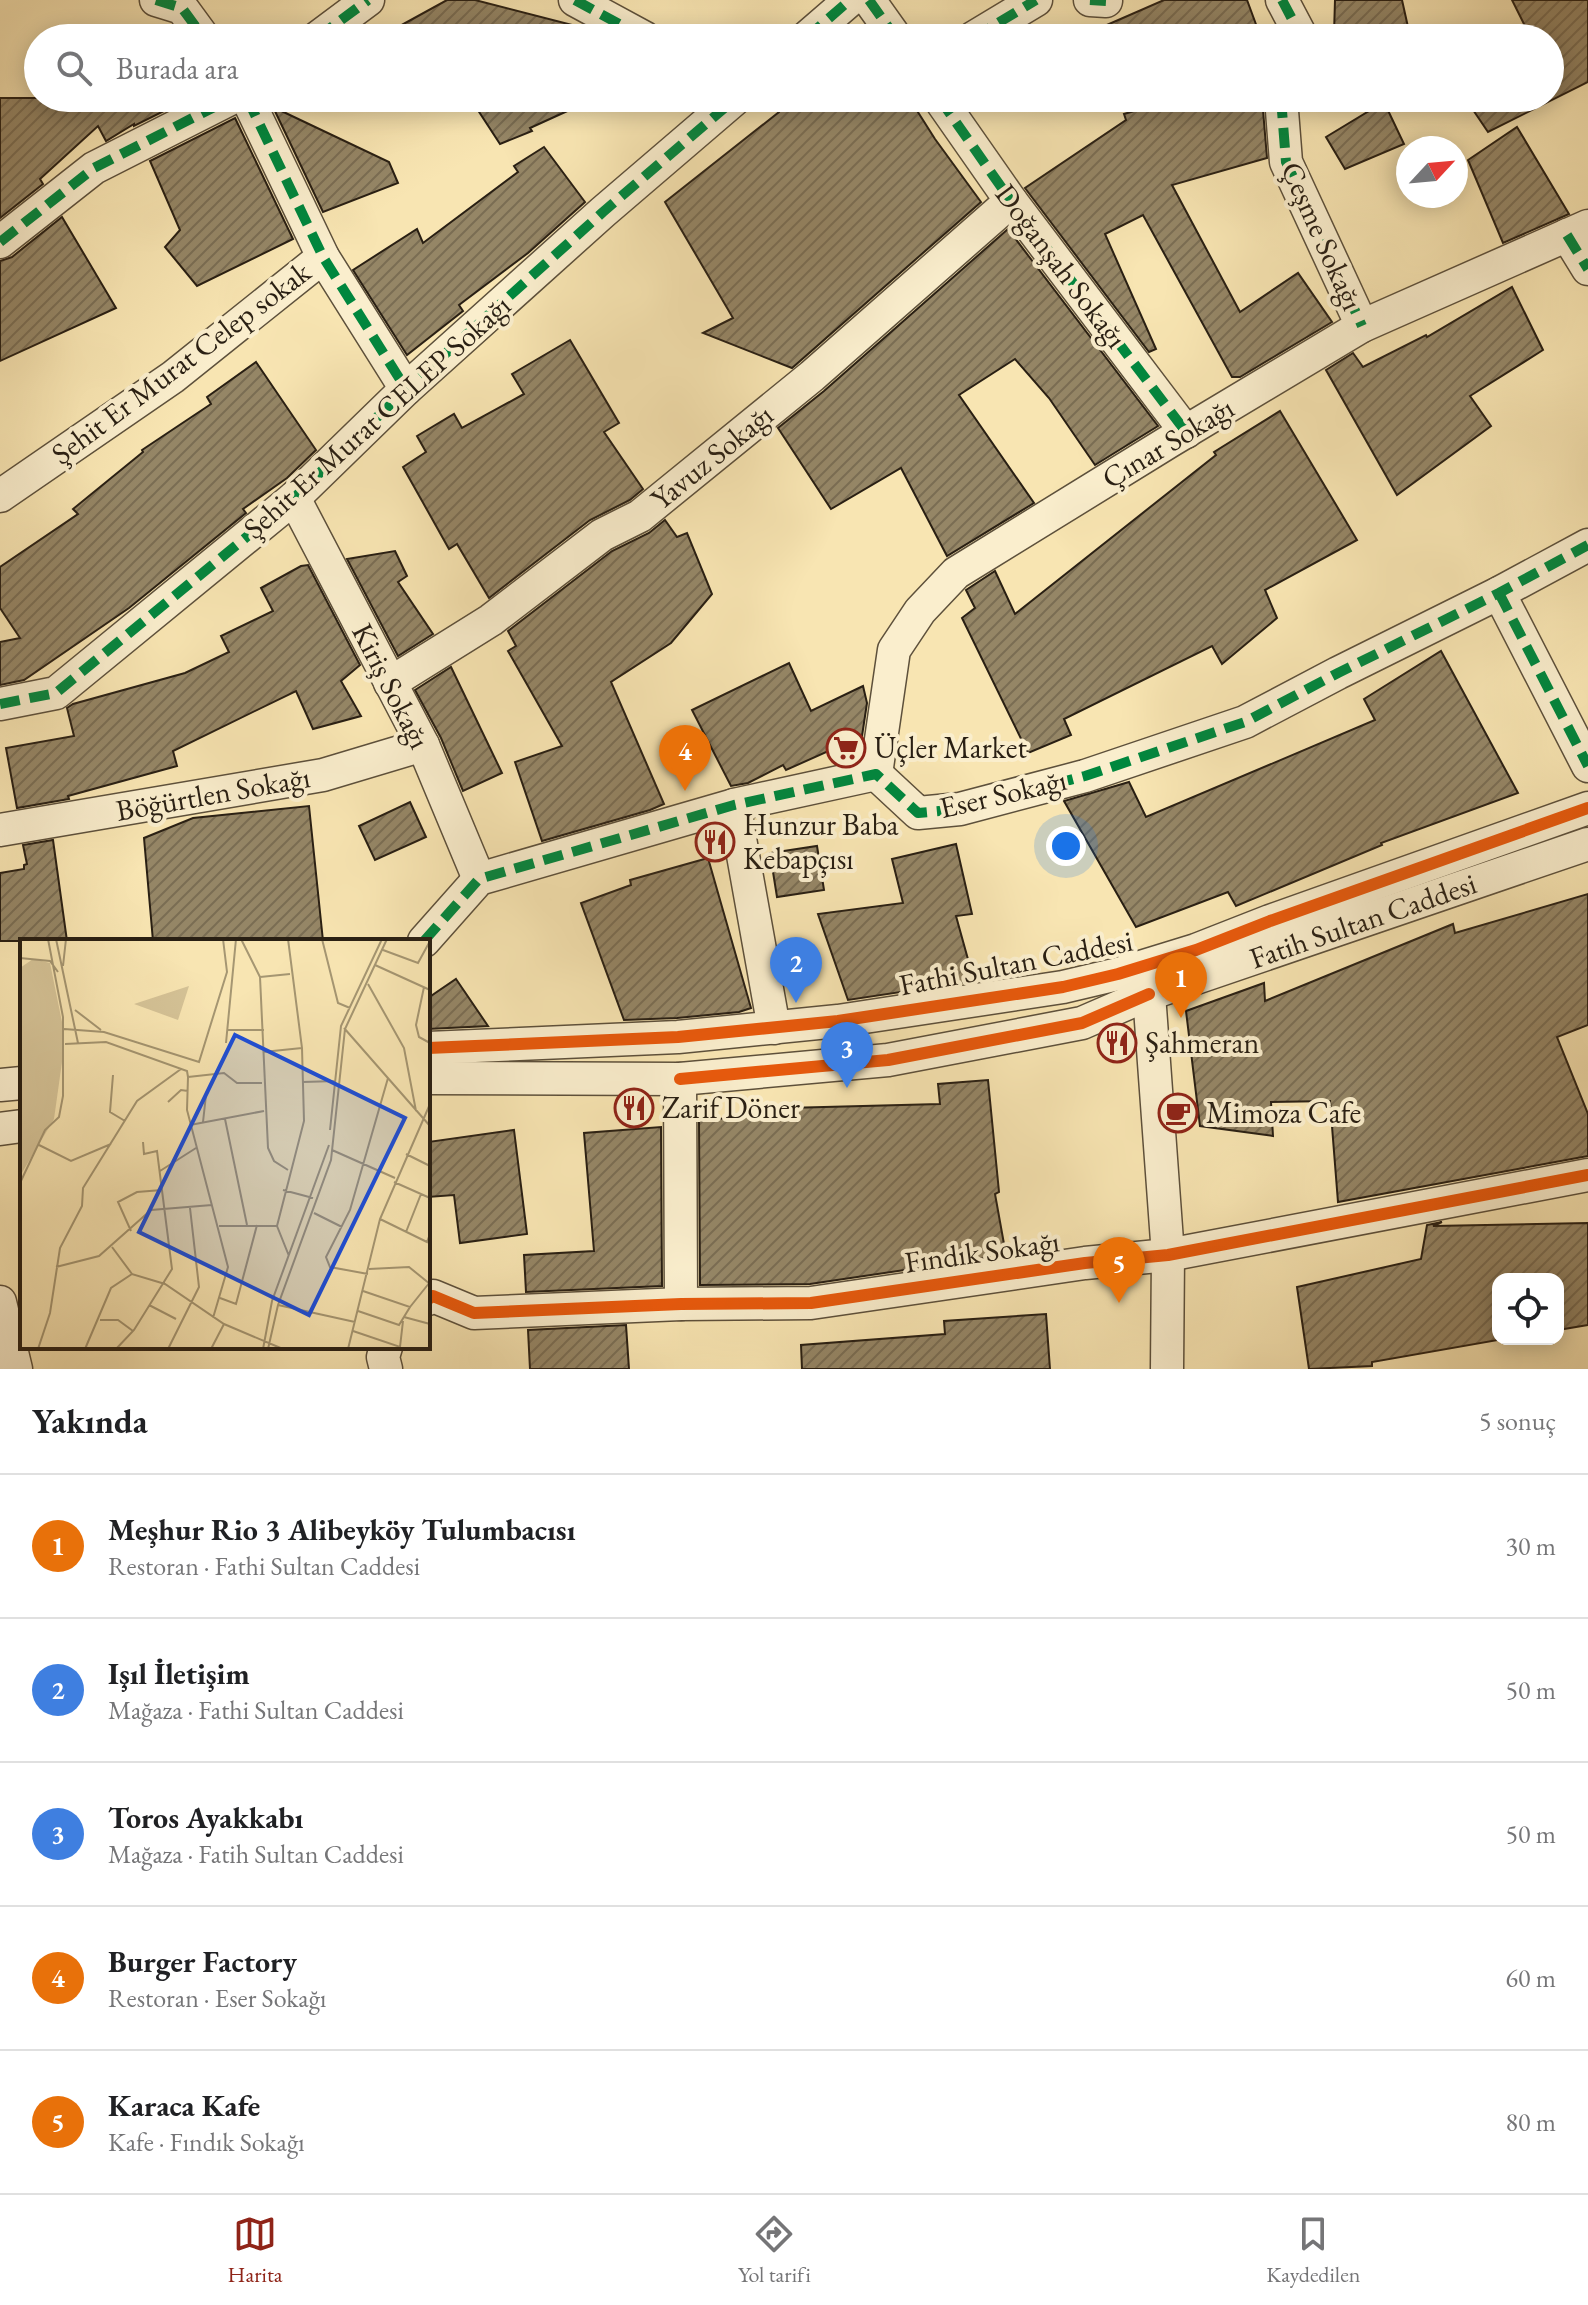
<!DOCTYPE html>
<html lang="tr">
<meta charset="utf-8">
<style>
body{margin:0;font-family:"EB Garamond",serif;background:#f2f2f2;color:#202124}
.controls{position:absolute;right:24px;bottom:24px;display:grid;overflow:hidden;border-radius:16px;box-shadow:0 4px 20px #0003}
.controls button{width:72px;height:72px;display:grid;place-items:center;padding:0;border:0;border-bottom:2px solid #e0e0e0;background:#fff;color:#202124;font:40px sans-serif}
.compass{position:absolute;left:1396px;top:136px;width:72px;height:72px;border-radius:50%;background:#fff;box-shadow:0 4px 20px #0003;rotate:64deg}
.you{position:absolute;left:1066px;top:846px;width:28px;height:28px;margin:-20px;border:6px solid #fff;border-radius:50%;background:#1a73e8;box-shadow:0 0 0 12px #1a73e833}
.badge{display:grid;place-items:center;width:52px;height:52px;border-radius:50%;background:#8f2418;color:#fff;font-size:26px;font-weight:700}
.pin{position:absolute;translate:-50% -66px;filter:drop-shadow(0 2px 4px #0008)}
.pin::after{content:'';position:absolute;top:42px;width:28px;height:24px;background:inherit;clip-path:polygon(0 0,100% 0,50% 100%)}
.list{margin:0;padding:0;list-style:none}
h2{display:flex;justify-content:space-between;align-items:center;height:104px;margin:0;padding:0 32px;font-size:34px}
h2 small{font-size:26px;font-weight:400;color:#757577}
.list li{display:grid;grid-template-columns:52px 1fr auto;gap:24px;align-items:center;box-sizing:border-box;height:144px;padding:0 32px;border-top:2px solid #e0e0e0}
.list b{display:block;font-size:30px;white-space:nowrap}
.list p{margin:0;font-size:26px;white-space:nowrap;color:#757577}
.list em{font-size:26px;font-style:normal;color:#757577}
.icon{flex:none;width:44px;height:44px;fill:none;stroke:currentColor;stroke-width:2;stroke-linecap:round;stroke-linejoin:round}
.map{position:relative;flex:none;width:1588px;height:1369px;overflow:hidden}
.search{position:absolute;background:#fff;box-shadow:0 4px 20px #0003;left:24px;right:24px;top:24px;height:88px;display:flex;align-items:center;gap:20px;box-sizing:border-box;padding:0 28px;border-radius:44px;color:#757577;font-size:30px}
.sheet{height:824px;background:#fff}
nav{display:flex;justify-content:space-around;align-items:center;box-sizing:border-box;height:112px;border-top:2px solid #e0e0e0;background:#fff;font-size:22px;color:#757577}
nav a{display:grid;justify-items:center;gap:4px}
nav .on{color:#8f2418}
.map>svg:first-child{display:block}
</style>
<div class="map">
<svg width="1588" height="1369" viewBox="0 0 1588 1369">
<defs>
<pattern id="building-hatch" width="6" height="6" patternUnits="userSpaceOnUse" patternTransform="scale(2)"><rect width="6" height="6" fill="#958666"/><path d="M-1 1l2-2M0 6l6-6M5 7l2-2" fill="none" stroke="#7a6d53"/></pattern>
</defs>
<rect width="100%" height="100%" fill="#f8e5b2"/>
<filter id="stains"><feTurbulence type="fractalNoise" baseFrequency=".0025" numOctaves="4"/><feColorMatrix values="0 0 0 0 .2 0 0 0 0 .09 0 0 0 0 .02 0 0 0 .5 -.17"/></filter>
<radialGradient id="worn" r=".72"><stop offset=".6" stop-color="#630" stop-opacity="0"/><stop offset="1" stop-color="#630" stop-opacity=".3"/></radialGradient>
<g fill="url(#building-hatch)" stroke="#291f13" stroke-width="2">
<polygon points="447,0 475,0 580,27 579,38 378,38"/>
<polygon points="1164,0 1247,0 1261,38 1077,38"/>
<polygon points="1335,0 1402,0 1410,36 1334,34"/>
<polygon points="1512,0 1588,0 1588,82 1488,132 1465,98 1550,98 1550,38 1531,38"/>
<polygon points="0,98 190,98 134,126 134,124 106,141 98,126 40,179 43,184 0,218"/>
<polygon points="470,98 596,98 530,128 532,131 500,144"/>
<polygon points="789,98 909,98 935,139 981,202 792,368 703,333 733,318 665,202 779,112"/>
<polygon points="1179,98 1262,98 1267,158 1172,185 1240,312 1298,273 1332,322 1240,377 1232,377 1143,215 1105,234 1156,349 1149,352 1025,188 1126,120 1124,114"/>
<polygon points="1384,102 1404,144 1345,169 1326,137"/>
<polygon points="273,107 389,162 398,183 323,212"/>
<polygon points="235,118 293,239 197,286 165,247 180,230 150,161"/>
<polygon points="1517,127 1569,214 1503,243 1468,160"/>
<polygon points="544,147 585,202 528,253 459,305 463,311 407,355 353,270 417,229 423,243 518,172 514,166"/>
<polygon points="62,217 116,308 0,361 0,261 12,257"/>
<polygon points="1008,229 1158,426 1095,465 1049,398 1015,359 959,395 1034,503 947,556 901,468 831,509 778,428 824,391"/>
<polygon points="1512,287 1543,350 1470,396 1491,426 1397,495 1326,370 1353,353 1363,367 1426,335 1427,337"/>
<polygon points="570,340 619,423 604,432 643,489 630,500 590,520 489,598 457,544 449,549 403,467 426,452 417,436 454,414 462,428 524,394 512,374"/>
<polygon points="256,362 316,450 287,478 243,509 246,513 129,608 24,680 0,685 0,642 20,638 0,608 0,567 78,514 73,509 143,452 142,450 211,404 207,397"/>
<polygon points="1280,411 1357,540 1265,590 1277,618 1222,664 1212,646 1064,719 1071,735 1028,753 962,618 975,608 966,590 995,571 1015,614 1216,455 1214,452"/>
<polygon points="665,520 677,537 687,533 712,594 671,643 611,682 664,804 650,810 542,841 515,762 562,746 508,651 516,646 508,631 612,551 649,533"/>
<polygon points="395,551 407,576 398,582 433,634 398,656 347,559"/>
<polygon points="308,565 360,665 341,681 361,716 313,729 296,691 173,751 177,766 68,796 69,799 17,808 6,748 74,736 67,708 73,704 185,673 229,652 221,636 273,611 261,588 301,566"/>
<polygon points="1441,651 1518,793 1381,843 1382,845 1236,906 1228,892 1136,927 1064,801 1129,782 1146,817 1375,720 1364,699"/>
<polygon points="789,663 811,711 863,686 867,703 862,736 786,770 783,765 748,783 731,786 692,710"/>
<polygon points="451,667 502,773 463,791 441,738 415,690"/>
<polygon points="410,802 426,837 375,860 359,826"/>
<polygon points="309,806 323,941 153,941 144,838 193,818"/>
<polygon points="53,840 67,941 0,941 0,873 24,869 24,865 27,864 23,845"/>
<polygon points="956,844 972,914 956,916 974,981 848,1000 818,914 903,903 892,859"/>
<polygon points="817,846 824,890 777,897 770,853"/>
<polygon points="708,858 751,1008 739,1012 677,1018 624,1020 581,903 631,885 630,880"/>
<polygon points="1588,894 1588,1025 1557,1037 1588,1114 1588,1156 1338,1202 1330,1101 1271,1102 1273,1136 1200,1126 1186,1011 1264,983 1265,1001 1453,924 1455,933"/>
<polygon points="456,979 488,1026 428,1029 428,998"/>
<polygon points="988,1080 999,1192 995,1194 1006,1255 810,1284 700,1285 699,1121 786,1112 786,1108 940,1104 938,1084"/>
<polygon points="661,1127 662,1286 526,1292 524,1255 594,1251 584,1133"/>
<polygon points="514,1130 527,1234 460,1243 454,1195 428,1197 428,1142"/>
<polygon points="1442,1222 1433,1226 1588,1223 1588,1325 1558,1330 1558,1279 1498,1279 1498,1340 1372,1362 1372,1366 1309,1369 1297,1287 1421,1259 1427,1225"/>
<polygon points="1046,1314 1050,1369 802,1369 801,1345 945,1334 944,1321"/>
<polygon points="626,1325 629,1369 530,1369 528,1330"/>
</g>
<g fill="none" stroke-linecap="round" stroke-linejoin="round">
<defs>
<g id="minor">
<polyline points="156,0 182,8 204,38"/>
<polyline points="575,0 645,38"/>
<polyline points="869,0 896,38"/>
<polyline points="1090,0 1106,1"/>
<polyline points="1282,0 1302,38"/>
<polyline points="317,38 368,0"/>
<polyline points="806,38 850,0"/>
<polyline points="973,38 1036,0"/>
<polyline points="247,98 323,257 406,389"/>
<polyline points="939,98 1011,201 1186,432"/>
<polyline points="1281,98 1286,162 1362,326"/>
<polyline points="1567,235 1588,269"/>
<polyline points="0,242 94,168 232,98"/>
<polyline points="0,496 173,377 323,257"/>
<polyline points="294,498 423,745 479,879"/>
<polyline points="1499,593 1588,766"/>
<polyline points="390,683 491,620 602,535 640,516 812,376 1011,201"/>
<polyline points="0,704 56,693 294,498 406,389 603,212 736,98"/>
<polyline points="876,774 894,650 920,611 956,573 1170,441 1362,326 1588,226"/>
<polyline points="876,774 918,813 960,809 1085,776 1245,722 1338,673 1499,593 1588,545"/>
<polyline points="734,805 774,1028"/>
<polyline points="0,830 323,775 423,745"/>
<polyline points="424,941 479,879 734,805 876,774"/>
<polyline points="1149,994 1168,1255 1167,1369"/>
<polyline points="428,1048 678,1037 838,1021 1063,987 1118,974 1196,950 1270,921 1588,808"/>
<polyline points="428,1078 680,1079 888,1060 1082,1023 1149,994 1588,844"/>
<polyline points="680,1079 681,1304"/>
<polyline points="0,1085 22,1083"/>
<polyline points="0,1129 22,1126"/>
<polyline points="428,1299 433,1296 474,1313 681,1304 811,1303 1085,1263 1168,1255 1588,1175"/>
<polyline points="0,1302 16,1369"/>
<polyline points="386,1369 383,1357 386,1347"/>
</g>
</defs>
<use href="#minor" stroke="#5d503b" stroke-width="35"/>
<use href="#minor" stroke="#faeecd" stroke-width="32"/>
<g stroke="#00873e" stroke-width="10" stroke-dasharray="20 10" stroke-linecap="butt">
<polyline points="156,0 182,8 204,38"/>
<polyline points="575,0 645,38"/>
<polyline points="869,0 896,38"/>
<polyline points="1090,0 1106,1"/>
<polyline points="1282,0 1302,38"/>
<polyline points="317,38 368,0"/>
<polyline points="806,38 850,0"/>
<polyline points="973,38 1036,0"/>
<polyline points="247,98 323,257 406,389"/>
<polyline points="939,98 1011,201 1186,432"/>
<polyline points="1281,98 1286,162 1362,326"/>
<polyline points="1567,235 1588,269"/>
<polyline points="0,242 94,168 232,98"/>
<polyline points="1499,593 1588,766"/>
<polyline points="0,704 56,693 294,498 406,389 603,212 736,98"/>
<polyline points="424,941 479,879 734,805 876,774 918,813 960,809 1085,776 1245,722 1338,673 1499,593 1588,545"/>
</g>
<defs>
<g id="cycleway">
<polyline points="428,1048 678,1037 838,1021 1063,987 1118,974 1196,950 1270,921 1588,808"/>
<polyline points="680,1079 888,1060 1082,1023 1149,994"/>
<polyline points="428,1299 433,1296 474,1313 681,1304 811,1303 1085,1263 1168,1255 1588,1175"/>
</g>
</defs>
<use href="#cycleway" stroke="#faeecd" stroke-width="17"/>
<use href="#cycleway" stroke="#e8590c" stroke-width="12"/>
</g>
<defs>
<symbol id="supermarket-ring" viewBox="-11 -11 22 22"><circle r="9.5" fill="#faeecd" stroke="#8f2418" stroke-width="1.5"/><path d="M-6-5.5h2.5l.6 2H6L4.5 2H-2.5L-4.4-4H-6ZM-1.5 3.2a1.3 1.3 0 1 0 .1 0ZM3 3.2a1.3 1.3 0 1 0 .1 0Z" fill="#8f2418"/></symbol>
<symbol id="restaurant-ring" viewBox="-11 -11 22 22"><circle r="9.5" fill="#faeecd" stroke="#8f2418" stroke-width="1.5"/><path d="M-5-6h1v4h1v-4h1v4h1v-4h1v5L-1.5 .5V6h-2V.5L-5-1ZM5-6V6H3V1.5H1.5Q1.5-4 5-6Z" fill="#8f2418"/></symbol>
<symbol id="cafe-ring" viewBox="-11 -11 22 22"><circle r="9.5" fill="#faeecd" stroke="#8f2418" stroke-width="1.5"/><path d="M-5.5-4.5H6V0H3Q3 3.5 0 3.5H-2.5Q-5.5 3.5-5.5 0ZM3-3.2v2h1.7v-2ZM-6 4.5H4V6H-6Z" fill="#8f2418"/></symbol>
</defs>
<g fill-rule="evenodd">
<use href="#supermarket-ring" x="824" y="726" width="44" height="44"/>
<use href="#restaurant-ring" x="693" y="820" width="44" height="44"/>
<use href="#restaurant-ring" x="1095" y="1021" width="44" height="44"/>
<use href="#restaurant-ring" x="612" y="1086" width="44" height="44"/>
<use href="#cafe-ring" x="1156" y="1091" width="44" height="44"/>
</g>
<g text-anchor="middle" stroke-width="8" stroke-linejoin="round" paint-order="stroke">
<g font-size="30" fill="#291f13" stroke="#faeecd">
<text transform="translate(1322 236) rotate(66)" y="10">Çeşme Sokağı</text>
<text transform="translate(1061 266) rotate(53)" y="10">Doğanşah Sokağı</text>
<text transform="translate(181 363) rotate(-37)" y="10">Şehit Er Murat Celep sokak</text>
<text transform="translate(377 417) rotate(-42)" y="10">Şehit Er Murat CELEP Sokağı</text>
<text transform="translate(1168 443) rotate(-31)" y="10">Çınar Sokağı</text>
<text transform="translate(712 457) rotate(-39)" y="10">Yavuz Sokağı</text>
<text transform="translate(391 686) rotate(63)" y="10">Kiriş Sokağı</text>
<text transform="translate(213 794) rotate(-10)" y="10">Böğürtlen Sokağı</text>
<text transform="translate(1003 794) rotate(-13)" y="10">Eser Sokağı</text>
<text transform="translate(1363 921) rotate(-19)" y="10">Fatih Sultan Caddesi</text>
<text transform="translate(1016 963) rotate(-11)" y="10">Fathi Sultan Caddesi</text>
<text transform="translate(982 1252) rotate(-8)" y="10">Fındık Sokağı</text>
</g>
<g font-size="30" fill="#291f13" stroke="#faeecd" text-anchor="start">
<text x="874" y="758">Üçler Market</text>
<text x="743" y="835">Hunzur Baba<tspan x="743" dy="34">Kebapçısı</tspan></text>
<text x="1145" y="1053">Şahmeran</text>
<text x="662" y="1118">Zarif Döner</text>
<text x="1206" y="1123">Mimoza Cafe</text>
</g>
</g>
<g transform="translate(20 939)">
<rect width="410" height="410" fill="#f8e5b2"/>
<path d="M13,20L30,24L42,83V123L34,180L0,237V29Z" fill="#d5c397"/>
<path d="M169,47L158,81L114,65Z" fill="#d5c397"/>
<path fill="none" stroke="#a59672" stroke-width="2" d="M36,0L58,104M221,0L240,38L248,209L254,222L268,231M268,0L282,109L284,182L257,287L269,317M302,0L318,64L330,69M363,11L398,24L410,2M0,19L30,22L38,33M355,26L410,51M43,27L46,0M240,38L270,35M348,45L384,109L396,172M404,48L396,86L399,98L410,104M55,71L81,91M324,89L410,187M44,90L84,93L179,123L207,33L203,0M207,91H244M206,104L216,0M45,105L86,103L167,132L168,138M243,113L282,109M93,136L90,173L105,182M168,138L167,171L208,328L193,379M168,138L204,134L217,144H242M283,143L316,142M148,163L161,151L168,152M205,180L227,286M183,183L186,156M170,186L244,172M310,191L321,87L362,0M19,206L51,222L91,205M312,211L375,239M386,215L410,227M140,232L176,209M374,243L410,259M0,244L25,191L39,178L43,157V78L28,0M263,251L293,259M294,274L322,288M360,280L407,303L410,295M199,287H257M111,292L98,263L117,253L142,251M386,293L401,255M92,308L112,335M36,328L79,317L131,271L192,266M349,330L389,328L410,345M348,335L310,328L306,318L330,271L368,139M200,359L216,365L237,286M129,366L156,380M258,366L335,383M390,368L410,343M338,372L379,386L390,368L343,352M384,378L410,385M80,381H98L113,392M333,392L380,408L383,382M18,410L30,374L40,309L62,267L63,249L117,162L161,130M65,410L91,349L112,335L145,345L204,385L263,410M96,410L114,391L152,330L137,212L124,215L123,203M148,410L179,348L170,269M191,410L204,385M243,410L252,362L309,206M248,410L258,366L311,221L325,90L367,0M328,410L360,280L410,165"/>
<path fill="#1d4ed8" fill-opacity="0.15" stroke="#1d4ed8" stroke-width="4" d="M215,96L385,179L289,376L119,293Z"/>
<rect width="410" height="410" fill="none" stroke="#291f13" stroke-width="4"/>
</g>
<rect width="100%" height="100%" filter="url(#stains)"/>
<rect width="100%" height="100%" fill="url(#worn)"/>
</svg>
<div class="controls">
<button><svg class="icon" aria-label="locate" viewBox="0 0 24 24"><circle cx="12" cy="12" r="6"/><path d="M12 2v4M12 18v4M2 12h4M18 12h4"/></svg></button>
</div>
<svg class="compass" viewBox="-18 -18 36 36"><path d="M0-13l5 13h-10z" fill="#e53935"/><path d="M0 13l5-13h-10z" fill="#757577"/></svg>
<div class="you"></div>
<div class="pin badge" style="left:1181px;top:1018px;background:#e8710a">1</div>
<div class="pin badge" style="left:796px;top:1003px;background:#3f7fe0">2</div>
<div class="pin badge" style="left:847px;top:1088px;background:#3f7fe0">3</div>
<div class="pin badge" style="left:685px;top:791px;background:#e8710a">4</div>
<div class="pin badge" style="left:1119px;top:1303px;background:#e8710a">5</div>
<div class="search"><svg class="icon" aria-label="search" viewBox="0 0 24 24"><circle cx="10" cy="10" r="6"/><path d="M15 15l6 6"/></svg>Burada ara</div>
</div>
<section class="sheet">
<h2>Yakında<small>5 sonuç</small></h2>
<ul class="list">
<li><span class="badge" style="background:#e8710a">1</span><div><b>Meşhur Rio 3 Alibeyköy Tulumbacısı</b><p>Restoran · Fathi Sultan Caddesi</p></div><em>30 m</em></li>
<li><span class="badge" style="background:#3f7fe0">2</span><div><b>Işıl İletişim</b><p>Mağaza · Fathi Sultan Caddesi</p></div><em>50 m</em></li>
<li><span class="badge" style="background:#3f7fe0">3</span><div><b>Toros Ayakkabı</b><p>Mağaza · Fatih Sultan Caddesi</p></div><em>50 m</em></li>
<li><span class="badge" style="background:#e8710a">4</span><div><b>Burger Factory</b><p>Restoran · Eser Sokağı</p></div><em>60 m</em></li>
<li><span class="badge" style="background:#e8710a">5</span><div><b>Karaca Kafe</b><p>Kafe · Fındık Sokağı</p></div><em>80 m</em></li>
</ul>
</section>
<nav>
<a class="on"><svg class="icon" aria-label="map" viewBox="0 0 24 24"><path d="M3 6l6-2 6 2 6-2v14l-6 2-6-2-6 2zM9 4v14M15 6v14"/></svg>Harita</a>
<a><svg class="icon" aria-label="directions" viewBox="0 0 24 24"><path d="M12 3l9 9-9 9-9-9zM9 14v-3h6M13 9l2 2-2 2"/></svg>Yol tarifi</a>
<a><svg class="icon" aria-label="saved" viewBox="0 0 24 24"><path d="M7 4h10v16l-5-4-5 4z"/></svg>Kaydedilen</a>
</nav>
